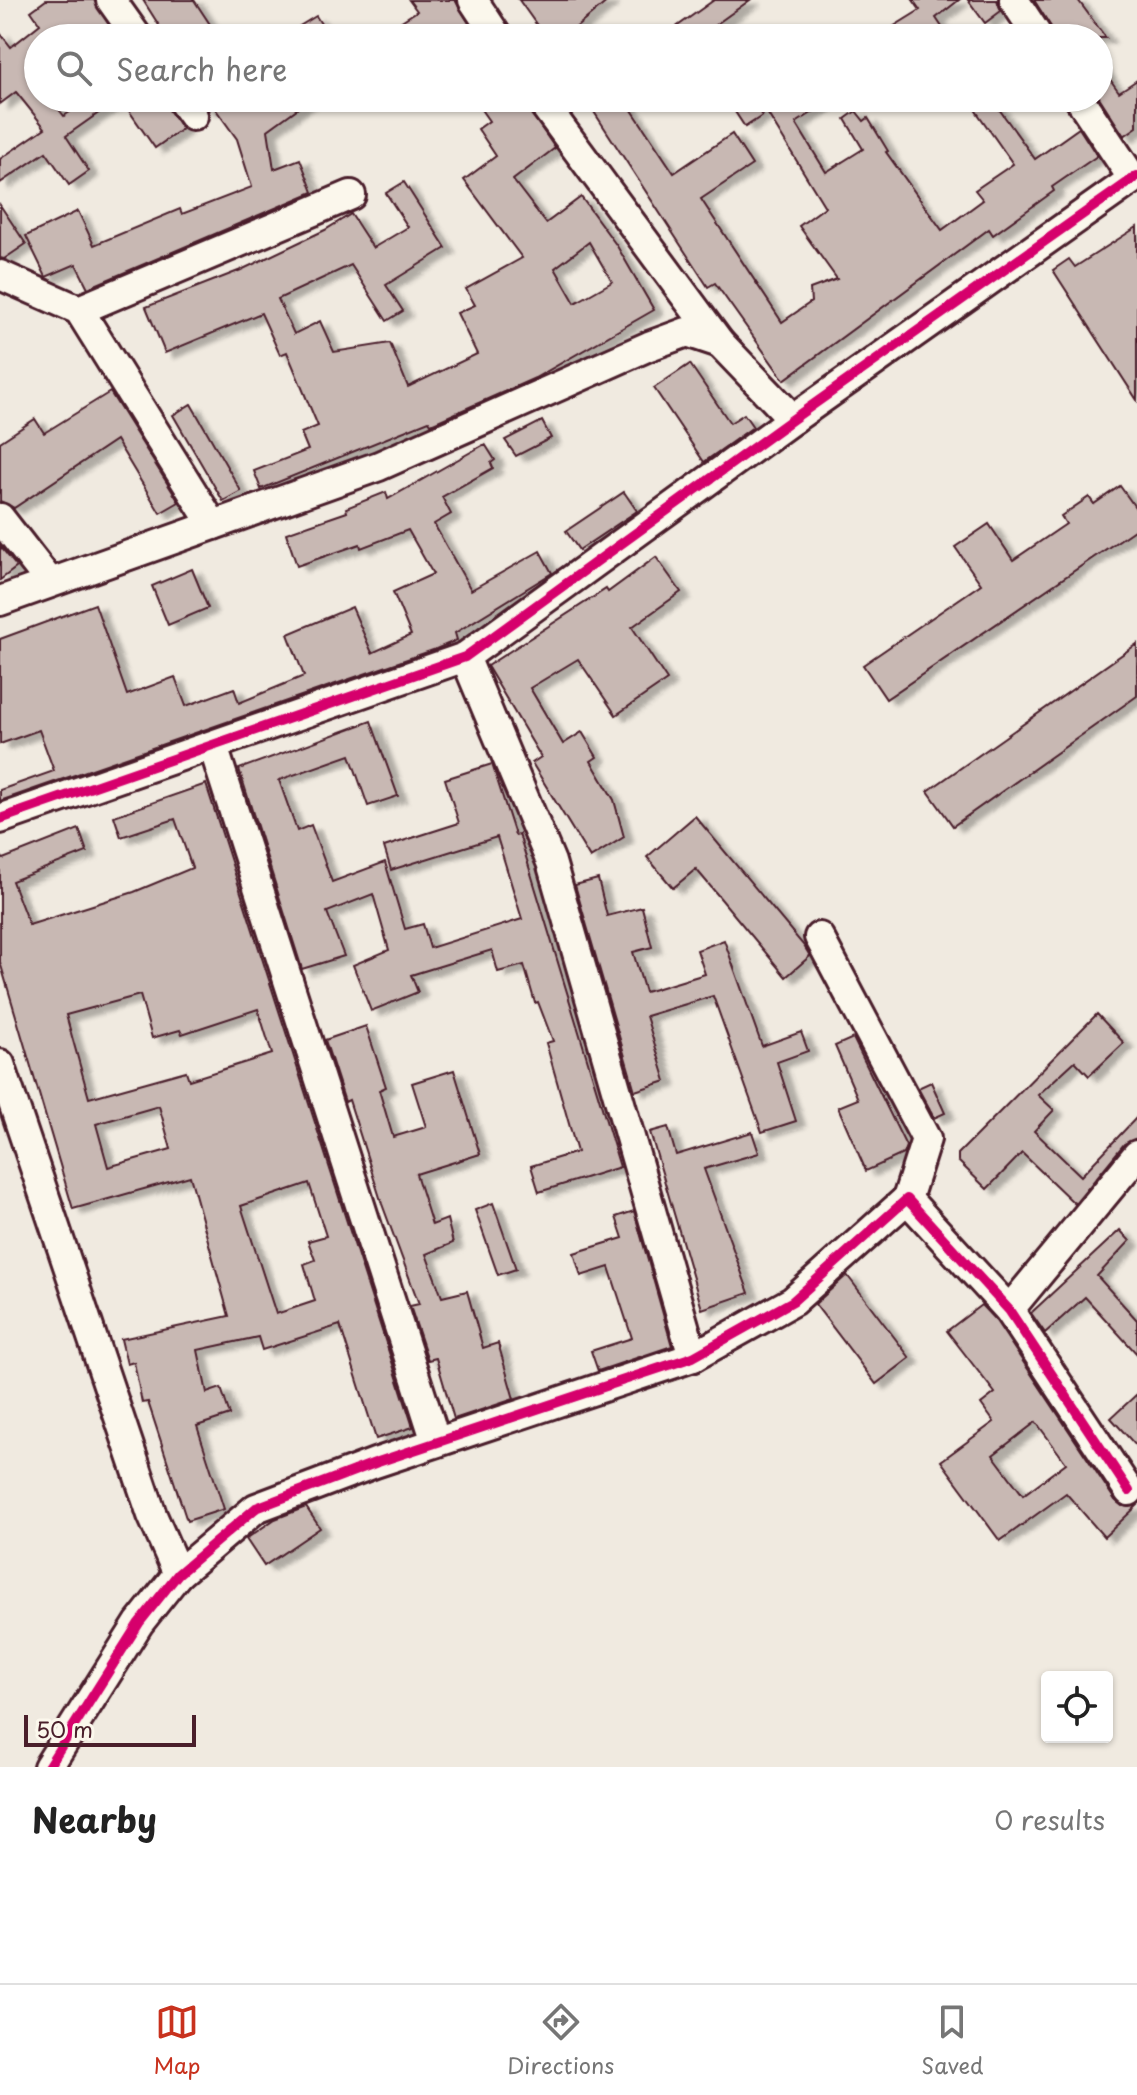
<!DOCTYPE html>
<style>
body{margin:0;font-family:"Playpen Sans",sans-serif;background:#f2f2f2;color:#222}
.controls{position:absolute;right:24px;bottom:24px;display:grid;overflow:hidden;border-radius:8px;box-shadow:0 2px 6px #0004}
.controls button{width:72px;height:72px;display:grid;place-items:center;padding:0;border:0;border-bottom:2px solid #e0e0e0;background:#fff;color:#222;font:40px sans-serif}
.scale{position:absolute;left:24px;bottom:20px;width:172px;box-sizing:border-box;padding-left:8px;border:4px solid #4a1f2b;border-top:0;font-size:22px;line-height:28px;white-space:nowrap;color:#4a1f2b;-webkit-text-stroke:6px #fbf7ec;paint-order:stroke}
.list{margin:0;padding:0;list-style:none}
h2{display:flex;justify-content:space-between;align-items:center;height:104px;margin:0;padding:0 32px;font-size:34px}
h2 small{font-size:26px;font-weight:400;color:#767676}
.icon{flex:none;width:44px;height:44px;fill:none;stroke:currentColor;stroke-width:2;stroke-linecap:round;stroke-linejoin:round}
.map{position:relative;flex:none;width:1137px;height:1767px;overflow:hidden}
.search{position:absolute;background:#fff;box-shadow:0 2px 6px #0004;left:24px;right:24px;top:24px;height:88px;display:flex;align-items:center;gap:20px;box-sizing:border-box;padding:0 28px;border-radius:44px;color:#767676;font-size:30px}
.sheet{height:216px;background:#fff}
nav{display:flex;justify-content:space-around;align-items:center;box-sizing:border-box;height:112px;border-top:2px solid #e0e0e0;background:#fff;font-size:22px;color:#767676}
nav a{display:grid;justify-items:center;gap:4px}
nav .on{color:#c8321e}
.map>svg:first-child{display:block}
</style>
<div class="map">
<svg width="1137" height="1767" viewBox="0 0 1137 1767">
<defs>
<filter id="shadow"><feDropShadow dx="9" dy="5" stdDeviation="2" flood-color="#0004"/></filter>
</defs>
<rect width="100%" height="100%" fill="#f0eae0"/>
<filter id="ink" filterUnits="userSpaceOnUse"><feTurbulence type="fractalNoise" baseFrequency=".0125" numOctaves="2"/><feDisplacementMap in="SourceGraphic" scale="16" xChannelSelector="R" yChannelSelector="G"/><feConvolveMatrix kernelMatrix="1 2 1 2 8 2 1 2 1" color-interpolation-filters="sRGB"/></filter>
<g filter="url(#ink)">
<g fill="#c8b8b3" stroke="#4a1f2b" stroke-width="2" fill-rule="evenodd" filter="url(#shadow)">
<polygon points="46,0 94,0 117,38 82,38 74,27 58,38 38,38 38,98 50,98 64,116 90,98 163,98 182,129 155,148 120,98 66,136 89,171 69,185 46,152 0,183 0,159 45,128 16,92 0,104 0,33 11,47 40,24 31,11"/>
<polygon points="143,0 194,0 219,38 167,38"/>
<polygon points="409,0 455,0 478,38 431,38 424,27 407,38 375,38 417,11"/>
<polygon points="519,0 609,0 573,30 579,38 546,38"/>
<polygon points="714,0 750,0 697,38 661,38"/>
<polygon points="913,0 959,0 936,18 944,30 932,38 875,38 920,10"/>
<polygon points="968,0 997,0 1001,11 985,23"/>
<polygon points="1034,0 1078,0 1106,38 1058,38"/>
<polygon points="316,16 330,38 280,38"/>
<polygon points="1099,64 1119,92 1137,80 1137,127 1124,136 1099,97"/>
<polygon points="201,98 312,98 268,130 274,169 300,159 313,192 88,288 76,264 46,277 26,236 78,211 94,245 180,209 182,214 252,187 237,139 214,107 208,110"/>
<path d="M473,98H521L555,148L513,180L546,223L581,197L617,246L654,310L535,378L431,424L429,421L261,489L254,471L308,450L301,433L318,426L287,352L280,355L261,313L165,353L146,307L241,270L325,230L351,214L373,248L408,227L386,193L404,182L446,248L386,285L403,311L387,321L351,265L278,299L294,334L320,321L334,352L390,343L408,387L477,354L457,313L475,305L466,289L522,258L464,180L496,156L478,129L489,121ZM589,242L612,282L575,303L555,268Z"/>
<polygon points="585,98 624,98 674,173 732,134 752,165 701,199 782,322 811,302 810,289 837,279 799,226 825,207 763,106 776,98 835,98 796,123 826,172 863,149 845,119 856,111 864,121 868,118 888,151 886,152 942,230 983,200 975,190 1013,164 967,98 991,98 1035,159 1079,128 1097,156 1052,187 1054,191 993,235 989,229 784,380 715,283 708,287"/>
<polygon points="726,98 750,98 762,116 745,127"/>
<polygon points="0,205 26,244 4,259 0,258"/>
<polygon points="1137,227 1137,400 1053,270 1069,259 1075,267"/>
<polygon points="690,364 730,423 744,414 753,427 704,462 654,388"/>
<polygon points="110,392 179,502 160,513 116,440 14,508 0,501 0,442 35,419 44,433"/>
<polygon points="191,404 241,491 223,501 173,415"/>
<polygon points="542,421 551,438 516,456 505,440"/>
<polygon points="485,444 495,460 491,463 493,468 442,497 451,514 434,524 471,590 540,551 552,573 455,633 457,640 436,649 0,801 0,790 54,771 39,730 0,744 0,639 95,604 127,695 175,677 186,706 234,688 239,703 304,676 288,634 352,607 372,653 411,635 393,592 433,574 408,530 361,548 360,544 297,566 286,533 347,512 346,508 386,492 388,499"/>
<polygon points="1120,486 1137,510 1137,528 886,699 863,665 981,584 955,547 989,524 1013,560 1066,524 1061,516 1089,497 1094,504"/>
<polygon points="624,492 637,511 579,550 566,531"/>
<polygon points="0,546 17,567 0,580"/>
<polygon points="656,557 681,592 632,627 667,680 616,715 578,659 530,688 563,744 582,732 597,757 591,761 614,800 624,837 590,858 532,763 541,757 487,666 606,589 608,592"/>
<polygon points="192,569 208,608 168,625 152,586"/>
<polygon points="1137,644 1137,696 953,826 928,791"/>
<polygon points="371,721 398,796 368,806 350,755 279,780 297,831 311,825 332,882 385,862 405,929 423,924 430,948 522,919 497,837 391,870 384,847 459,823 445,779 492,764 515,835 519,834 620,1167 539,1192 531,1166 577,1152 546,1043 553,1041 538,1002 535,1003 524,965 498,972 492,950 411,975 418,992 371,1011 353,965 389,950 373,894 327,912 344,956 302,969 239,769"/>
<path d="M206,784L413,1427L376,1439L340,1325L262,1350L258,1337L198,1350L207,1393L221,1388L230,1415L197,1426L224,1509L187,1521L148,1402L142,1403L134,1362L127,1364L121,1339L229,1316L190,1176L73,1209L0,962V854L3,859L79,829L87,852L12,881L29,925L134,892L192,868L175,819L121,837L114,816ZM140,995L152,1038L180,1030L182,1034L258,1009L272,1054L189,1080L186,1071L89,1098L66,1015ZM159,1106L171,1149L108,1167L96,1124ZM309,1183L326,1236L308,1241L315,1260L304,1264L315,1301L276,1314L241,1206Z"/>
<polygon points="695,816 804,946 810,956 786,977 696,869 673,888 647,857"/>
<polygon points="598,879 607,916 642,907 652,947 633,952 645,992 705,974 697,950 724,940 762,1046 801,1032 808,1051 777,1062 796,1121 762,1132 713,996 646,1016 666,1081 635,1091 575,885"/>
<polygon points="1097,1014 1124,1043 1089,1076 1075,1061 1038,1095 1054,1110 1034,1131 1081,1176 1137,1117 1137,1138 1124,1144 1075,1204 1022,1153 987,1189 958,1161 958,1154"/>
<polygon points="366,1026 386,1087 379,1090 393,1137 426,1127 412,1083 454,1070 480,1154 416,1174 432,1225 447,1219 453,1243 426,1254 442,1297 467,1291 483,1348 498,1343 514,1399 454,1419 436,1358 428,1360 410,1306 419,1304 382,1204 349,1100 345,1102 325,1040"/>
<polygon points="853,1038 906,1146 903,1154 866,1171 838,1107 858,1099 835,1046"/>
<polygon points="931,1082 945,1113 934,1118 918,1088"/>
<polygon points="668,1127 676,1155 752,1132 759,1153 704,1169 749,1293 702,1309 650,1132"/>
<polygon points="493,1203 516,1269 498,1275 475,1210"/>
<polygon points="634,1211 672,1346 598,1371 591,1351 632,1338 609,1267 581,1276 574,1253 623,1238 616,1217"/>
<polygon points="1120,1230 1130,1241 1097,1276 1137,1320 1137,1354 1085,1297 1045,1333 1031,1313"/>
<polygon points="847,1275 910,1358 876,1384 815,1304"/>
<path d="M981,1305L996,1321L1115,1500L1122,1506H1137L1104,1537L1066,1493L1000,1541L941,1461L994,1422L981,1404L995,1393L947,1331ZM1036,1422L1066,1463L1023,1495L993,1455Z"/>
<polygon points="1137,1394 1137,1447 1111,1418"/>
<polygon points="306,1507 320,1528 264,1566 246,1539 275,1519"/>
</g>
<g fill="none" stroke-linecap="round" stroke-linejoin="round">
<defs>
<g id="street">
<polyline points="111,0 138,38"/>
<polyline points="473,0 498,38"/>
<polyline points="1014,0 1039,38"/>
<polyline points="180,98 193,116"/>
<polyline points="539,98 720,343 793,419"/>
<polyline points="1079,98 1133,179"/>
<polyline points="0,275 79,310 213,525"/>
<polyline points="79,310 351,195"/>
<polyline points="0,518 49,581"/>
<polyline points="0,601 379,466 649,346 687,332 720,343"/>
<polyline points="465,657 551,862 693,1357"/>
<polyline points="213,746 436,1442"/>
<polyline points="0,819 465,657 793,419 1137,176"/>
<polyline points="819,937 926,1139 907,1199"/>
<polyline points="0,1064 152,1515 178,1574"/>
<polyline points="1009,1310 1137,1155"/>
<polyline points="48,1767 139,1623 178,1574 256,1508 375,1463 693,1357 793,1301 907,1199 1009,1310 1129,1491"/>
</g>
</defs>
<use href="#street" stroke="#4a1f2b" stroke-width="34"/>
<use href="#street" stroke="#fbf7ec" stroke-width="28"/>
<defs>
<g id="cycleway">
<polyline points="0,819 465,657 793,419 1137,176"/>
<polyline points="48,1767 139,1623 178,1574 256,1508 375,1463 693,1357 793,1301 907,1199 1009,1310 1129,1491"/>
</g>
</defs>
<use href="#cycleway" stroke="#fbf7ec" stroke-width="15"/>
<use href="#cycleway" stroke="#d6006c" stroke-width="10"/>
</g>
</g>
</svg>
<div class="controls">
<button><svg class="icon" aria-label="locate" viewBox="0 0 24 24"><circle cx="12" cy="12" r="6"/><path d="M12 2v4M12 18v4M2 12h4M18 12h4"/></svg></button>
</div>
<div class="scale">50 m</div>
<div class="search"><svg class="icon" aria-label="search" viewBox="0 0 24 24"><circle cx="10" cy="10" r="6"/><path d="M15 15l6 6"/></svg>Search here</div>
</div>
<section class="sheet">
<h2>Nearby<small>0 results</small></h2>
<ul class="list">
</ul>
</section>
<nav>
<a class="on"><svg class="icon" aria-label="map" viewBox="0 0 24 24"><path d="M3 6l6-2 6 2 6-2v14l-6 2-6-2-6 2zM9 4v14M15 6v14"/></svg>Map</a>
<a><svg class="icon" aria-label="directions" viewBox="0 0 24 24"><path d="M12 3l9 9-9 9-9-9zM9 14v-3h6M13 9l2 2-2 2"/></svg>Directions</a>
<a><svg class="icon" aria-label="saved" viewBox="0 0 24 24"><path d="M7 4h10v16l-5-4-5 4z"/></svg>Saved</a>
</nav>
